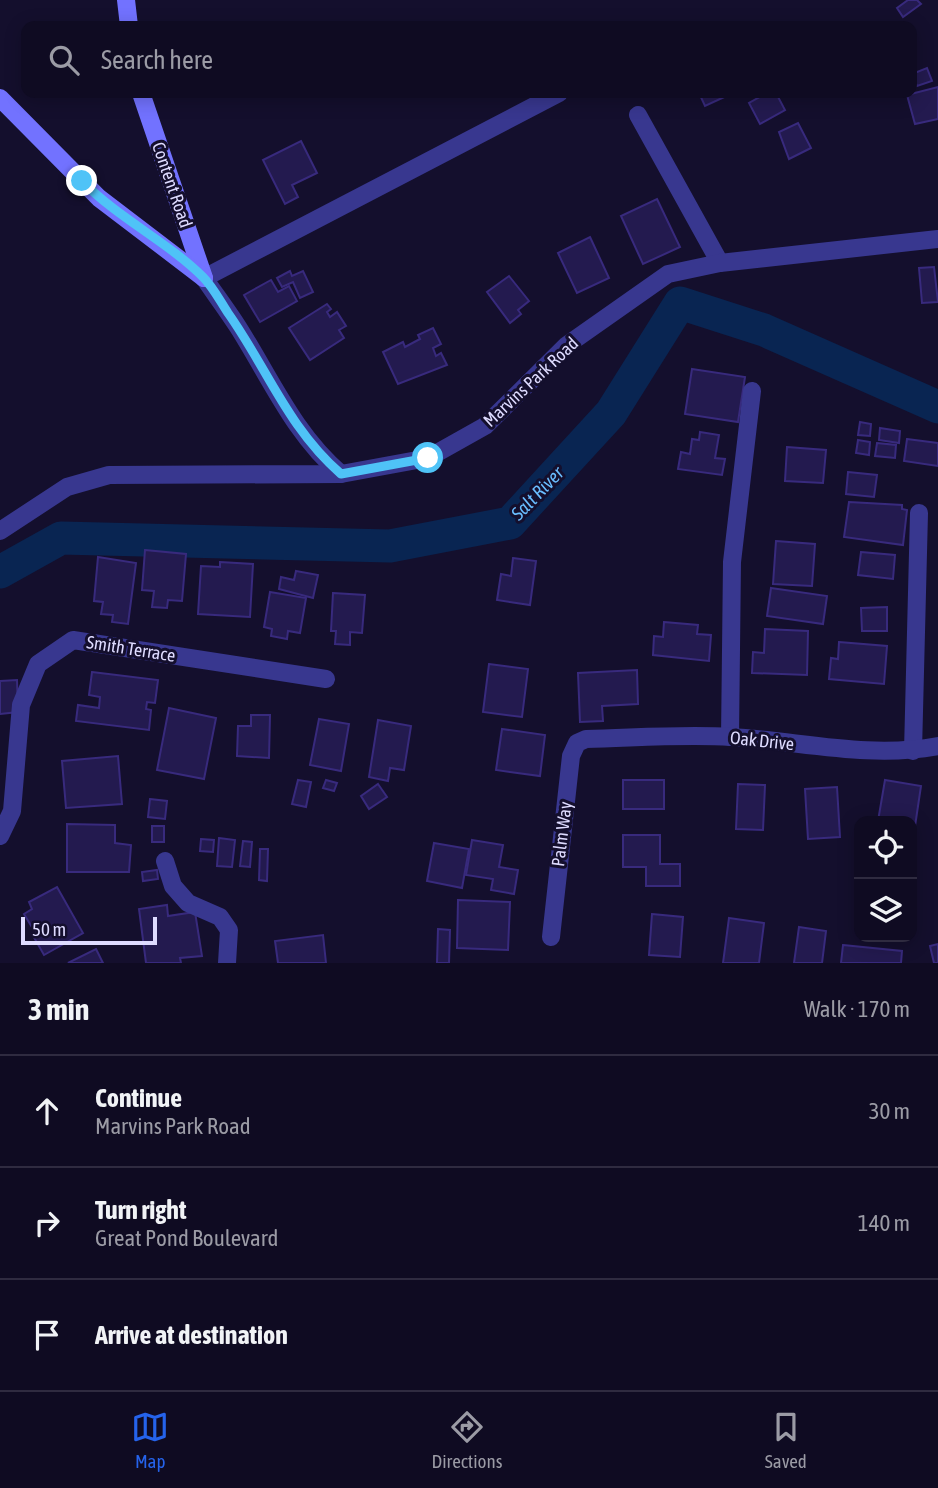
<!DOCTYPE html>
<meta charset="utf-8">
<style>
body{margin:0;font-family:"Asap Condensed",sans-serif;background:#1d192f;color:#f1f3f6}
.controls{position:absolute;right:21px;bottom:21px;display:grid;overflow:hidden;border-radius:14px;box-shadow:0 4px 18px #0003}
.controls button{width:63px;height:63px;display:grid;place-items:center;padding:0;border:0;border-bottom:2px solid #2f2b40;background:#0f0b22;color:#f1f3f6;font:35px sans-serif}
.scale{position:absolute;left:21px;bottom:18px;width:136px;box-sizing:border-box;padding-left:7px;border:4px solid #dedbff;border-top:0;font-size:19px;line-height:24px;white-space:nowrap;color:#dedbff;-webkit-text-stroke:5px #140f2d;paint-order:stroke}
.stop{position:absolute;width:21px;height:21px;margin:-16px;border:5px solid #4fc3f7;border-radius:50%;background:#fff}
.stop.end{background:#4fc3f7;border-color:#fff;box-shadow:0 2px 7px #0008}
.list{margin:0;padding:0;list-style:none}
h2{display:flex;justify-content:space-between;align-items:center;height:91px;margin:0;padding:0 28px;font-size:30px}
h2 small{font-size:23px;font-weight:400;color:#9b9ba5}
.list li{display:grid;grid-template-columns:46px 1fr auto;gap:21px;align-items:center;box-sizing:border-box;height:112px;padding:0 28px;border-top:2px solid #2f2b40}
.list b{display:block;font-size:26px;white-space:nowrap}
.list p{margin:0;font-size:23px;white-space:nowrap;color:#9b9ba5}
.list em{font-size:23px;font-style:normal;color:#9b9ba5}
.icon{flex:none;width:38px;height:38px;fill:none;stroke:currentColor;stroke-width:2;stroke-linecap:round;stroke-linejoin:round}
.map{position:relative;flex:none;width:938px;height:963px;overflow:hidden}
.search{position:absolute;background:#0f0b22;box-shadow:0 4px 18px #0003;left:21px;right:21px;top:21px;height:77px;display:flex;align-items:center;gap:18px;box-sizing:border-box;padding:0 24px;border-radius:14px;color:#9b9ba5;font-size:26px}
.sheet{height:427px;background:#0f0b22}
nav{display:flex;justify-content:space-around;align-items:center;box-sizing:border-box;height:98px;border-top:2px solid #2f2b40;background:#0f0b22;font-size:19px;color:#9b9ba5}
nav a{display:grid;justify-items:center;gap:4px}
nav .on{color:#2563eb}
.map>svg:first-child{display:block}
</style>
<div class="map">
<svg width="938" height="963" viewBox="0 0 938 963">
<rect width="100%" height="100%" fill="#140f2d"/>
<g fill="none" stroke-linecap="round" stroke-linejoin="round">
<polyline stroke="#092552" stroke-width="33" points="0,572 61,538 390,546 510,523 611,413 680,303 764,330 938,407"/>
</g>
<g fill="#231a4f" stroke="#382a7d" stroke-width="2">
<polygon points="908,0 917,0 921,4 903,17 897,8"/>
<polygon points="927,68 932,81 917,86 912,74"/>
<polygon points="938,87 938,119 915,124 907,95"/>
<polygon points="699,93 733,93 705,106"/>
<polygon points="767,93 776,93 785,110 760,124 749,103"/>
<polygon points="798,123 811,148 789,159 779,132"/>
<polygon points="301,141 317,173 292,185 298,197 285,204 263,160"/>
<polygon points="657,199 680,247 643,264 621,216"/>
<polygon points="590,237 609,278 577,293 558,253"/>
<polygon points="934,267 938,302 922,303 919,268"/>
<polygon points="290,271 292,276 303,271 313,292 300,298 293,282 282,287 277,278"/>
<polygon points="509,276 529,301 518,310 521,314 510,323 487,292"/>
<polygon points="271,280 278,292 289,286 297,301 260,322 244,295"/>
<polygon points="327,304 331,309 327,312 330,317 337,312 346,326 339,330 344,338 310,360 289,328"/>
<polygon points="433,328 441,344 433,348 436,356 441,353 447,365 398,384 383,352 403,342 405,347 420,339 418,335"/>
<polygon points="692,369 745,377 738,422 685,414"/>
<polygon points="860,422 871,424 870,436 858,435"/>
<polygon points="880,428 900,431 899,443 879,440"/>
<polygon points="700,432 719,435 715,458 725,459 722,475 678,469 681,452 690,454 692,439 699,440"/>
<polygon points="907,439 938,443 938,466 904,461"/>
<polygon points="858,440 870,442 869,455 856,453"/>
<polygon points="877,443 896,445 895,458 875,456"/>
<polygon points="787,447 826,450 823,483 785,481"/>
<polygon points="848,472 877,475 874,497 846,494"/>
<polygon points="849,502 902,505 902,509 907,510 903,545 844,537"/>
<polygon points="776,541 815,544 812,586 773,584"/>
<polygon points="145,550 186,554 182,601 168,600 167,608 152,607 154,591 142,590"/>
<polygon points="861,552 895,555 893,579 858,575"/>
<polygon points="98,557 136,563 128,624 112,622 113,615 101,614 103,602 94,601"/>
<polygon points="513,558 536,561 530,605 497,600 501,574 511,576"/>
<polygon points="220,562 253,564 250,617 198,614 201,566 220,567"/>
<polygon points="296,571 318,575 313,598 279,589 281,577 294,580"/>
<polygon points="771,588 827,596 823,624 767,616"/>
<polygon points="270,592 306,598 300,633 288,631 287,639 271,636 272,629 264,627"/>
<polygon points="333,593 365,595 362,633 350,632 350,645 335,644 336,631 331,631"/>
<polygon points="887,607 887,631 862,631 861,608"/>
<polygon points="664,622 698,625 697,634 711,635 709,661 653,655 654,636 663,637"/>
<polygon points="765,629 808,631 807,675 752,673 753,652 764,653"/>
<polygon points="839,642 887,646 884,684 829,679 831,658 838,659"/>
<polygon points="489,664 528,669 522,717 483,712"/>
<polygon points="637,670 638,704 602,706 603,721 580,722 578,673"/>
<polygon points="92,672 158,680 155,703 147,702 146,709 151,710 149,730 76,721 78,705 99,708 100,697 89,695"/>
<polygon points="17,680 18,712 0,714 0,681"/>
<polygon points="169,708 216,718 204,779 157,770"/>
<polygon points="251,715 270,715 269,758 237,756 238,726 251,726"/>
<polygon points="319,719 349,724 341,771 310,765"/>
<polygon points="378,720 411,726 404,770 390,768 388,781 369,777"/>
<polygon points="502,729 545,735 540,776 496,770"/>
<polygon points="118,756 122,804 66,808 62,761"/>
<polygon points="298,780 311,782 306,807 292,804"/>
<polygon points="326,780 337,783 334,791 323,788"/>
<rect x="623" y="780" width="41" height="29"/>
<polygon points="885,780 921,786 914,833 912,821 878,821"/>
<polygon points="378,784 387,797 369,809 361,796"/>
<polygon points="738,784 765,785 763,830 736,829"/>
<polygon points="837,787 840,837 808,839 805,789"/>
<polygon points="150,799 167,801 165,819 148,817"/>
<polygon points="67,824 115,825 115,843 131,845 129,872 67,872"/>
<rect x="152" y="826" width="12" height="16"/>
<polygon points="623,835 660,835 660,864 680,864 680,886 646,886 646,867 623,867"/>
<polygon points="219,838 235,840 232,867 217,866"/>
<polygon points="201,839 214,840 213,852 200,851"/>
<polygon points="472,840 503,845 499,867 518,870 514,894 491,890 493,879 466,875"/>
<polygon points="243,841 252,842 250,867 240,866"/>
<polygon points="434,843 469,849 462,888 427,881"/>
<polygon points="260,849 268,849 267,881 259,880"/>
<polygon points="157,870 158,879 143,881 142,872"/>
<polygon points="57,887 83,933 44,955 32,934 44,928 42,924 33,929 24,914 32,909 29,902"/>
<polygon points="458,900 510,902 508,950 457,948"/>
<polygon points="167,905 168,916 195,912 202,956 180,958 181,963 146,963 139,909"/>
<polygon points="652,914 683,917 680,957 649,955"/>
<polygon points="729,918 764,923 759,963 723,963"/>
<polygon points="799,927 826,931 822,963 794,963"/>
<polygon points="438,929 450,930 449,963 437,963"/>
<polygon points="323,935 326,963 278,963 275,941"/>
<polygon points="938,944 938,963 934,963 930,946"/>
<polygon points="843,945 902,951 901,963 841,963"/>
<polygon points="96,949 103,963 68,963"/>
</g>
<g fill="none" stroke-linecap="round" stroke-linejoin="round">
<g stroke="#38378f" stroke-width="18">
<polyline points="638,115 720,263"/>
<path d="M341,474C294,434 271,379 238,327C227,310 215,294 204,278L559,93"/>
<polyline points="0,531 67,487 109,475 341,474 428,458 485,426 567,345 668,274 720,263 938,239"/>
<polyline points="730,737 732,562 752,391"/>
<polyline points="913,751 919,513"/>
<polyline points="0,836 12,811 21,705 38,664 73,640 326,679"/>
<polyline points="165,861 173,886 188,903 220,917 229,930 227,963"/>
<path d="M551,937L571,756L577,743L586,739C634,738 683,734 731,737C800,741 869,759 938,746"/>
</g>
<g stroke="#7272ff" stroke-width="18">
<polyline points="126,0 129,26"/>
<polyline points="141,93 204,278"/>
<polyline points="0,98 99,198 204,278"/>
</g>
</g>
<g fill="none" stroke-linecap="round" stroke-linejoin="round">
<path stroke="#4fc3f7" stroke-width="9" d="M82,181C118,218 168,242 203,277C213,287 220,301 228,313C267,368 288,428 341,474L428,458"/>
</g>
<g text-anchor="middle" stroke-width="6" stroke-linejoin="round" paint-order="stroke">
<g font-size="18" fill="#dedbff" stroke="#140f2d">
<text transform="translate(172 185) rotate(71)" y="6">Content Road</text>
<text transform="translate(531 382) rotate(-43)" y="6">Marvins Park Road</text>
<text transform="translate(131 649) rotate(9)" y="6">Smith Terrace</text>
<text transform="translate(762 741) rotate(6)" y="6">Oak Drive</text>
<text transform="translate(562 834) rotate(-83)" y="6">Palm Way</text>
</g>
<g font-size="19" font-style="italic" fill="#69bdff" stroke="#140f2d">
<text transform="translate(537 493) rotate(-46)" y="7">Salt River</text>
</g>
</g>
</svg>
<div class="controls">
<button><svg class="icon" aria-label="locate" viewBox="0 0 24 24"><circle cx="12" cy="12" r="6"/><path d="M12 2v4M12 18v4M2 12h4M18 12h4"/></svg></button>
<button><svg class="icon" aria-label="layers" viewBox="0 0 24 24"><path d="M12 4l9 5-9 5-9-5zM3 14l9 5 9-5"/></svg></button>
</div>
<div class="scale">50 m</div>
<div class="stop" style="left:428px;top:458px"></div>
<div class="stop end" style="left:82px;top:181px"></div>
<div class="search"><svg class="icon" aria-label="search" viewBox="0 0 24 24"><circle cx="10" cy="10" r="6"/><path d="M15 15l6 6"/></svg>Search here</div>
</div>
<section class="sheet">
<h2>3 min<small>Walk · 170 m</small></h2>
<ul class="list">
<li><svg class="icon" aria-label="ahead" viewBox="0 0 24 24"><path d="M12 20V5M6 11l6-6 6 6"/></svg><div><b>Continue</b><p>Marvins Park Road</p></div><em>30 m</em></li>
<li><svg class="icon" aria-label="right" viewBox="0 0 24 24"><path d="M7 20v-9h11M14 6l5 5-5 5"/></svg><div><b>Turn right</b><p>Great Pond Boulevard</p></div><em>140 m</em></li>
<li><svg class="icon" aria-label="arrive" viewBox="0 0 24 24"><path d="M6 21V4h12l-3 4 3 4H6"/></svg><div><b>Arrive at destination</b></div></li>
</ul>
</section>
<nav>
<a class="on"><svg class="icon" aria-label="map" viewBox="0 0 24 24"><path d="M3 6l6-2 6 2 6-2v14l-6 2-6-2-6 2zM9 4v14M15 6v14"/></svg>Map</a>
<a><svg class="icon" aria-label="directions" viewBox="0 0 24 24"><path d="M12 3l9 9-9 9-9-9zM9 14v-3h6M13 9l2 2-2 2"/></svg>Directions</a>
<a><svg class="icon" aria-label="saved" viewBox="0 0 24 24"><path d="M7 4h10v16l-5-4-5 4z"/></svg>Saved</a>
</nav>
